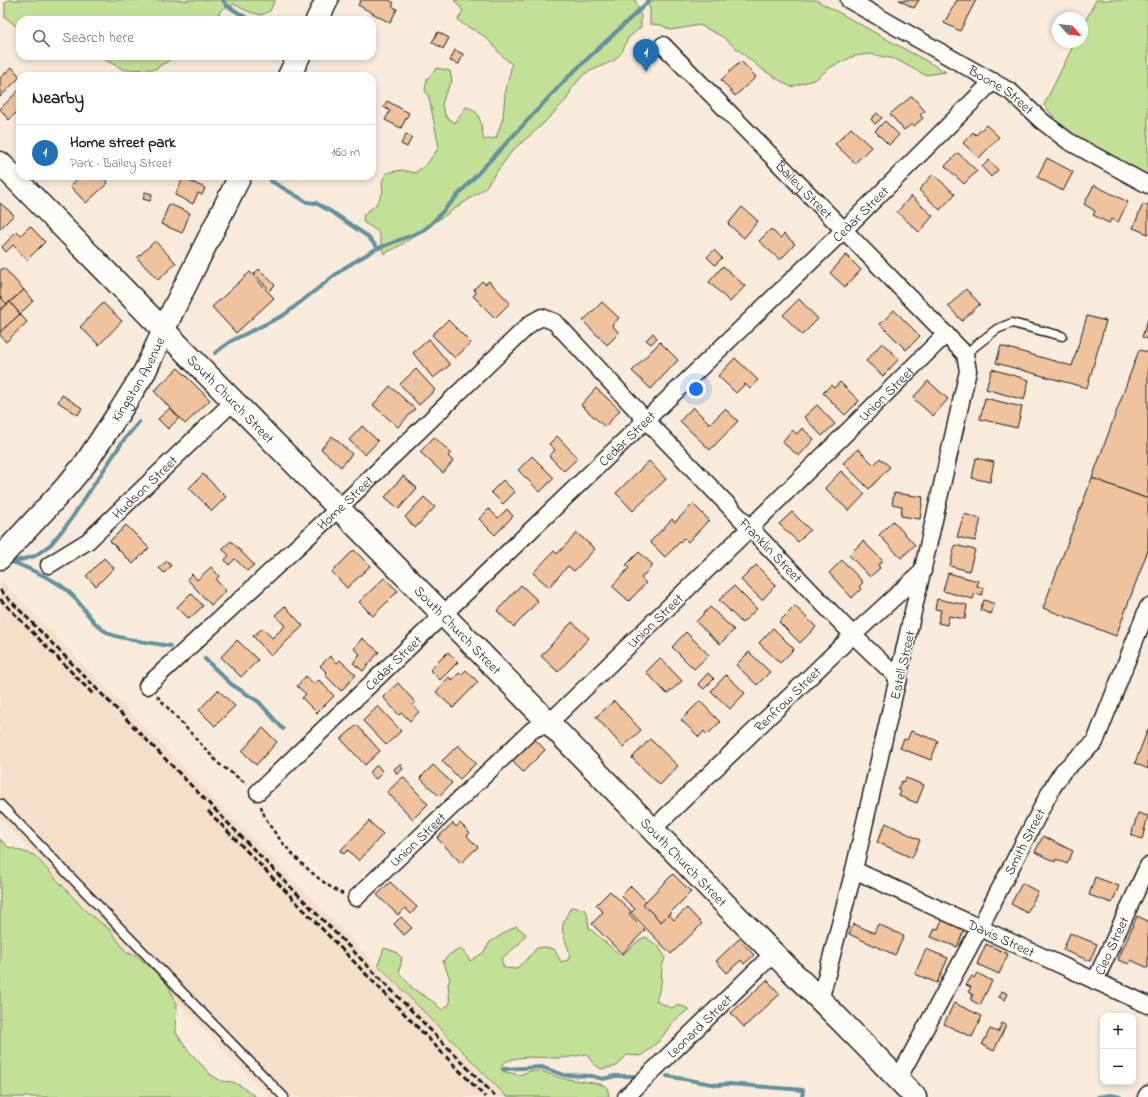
<!DOCTYPE html>
<meta charset="utf-8">
<style>
body{margin:0;font-family:"Indie Flower",sans-serif;background:#f2f2f2;color:#202124}
.controls{position:absolute;right:12px;bottom:12px;display:grid;overflow:hidden;border-radius:8px;box-shadow:0 2px 6px #0003}
.controls button{width:36px;height:36px;display:grid;place-items:center;padding:0;border:0;border-bottom:1px solid #e0e0e0;background:#fff;color:#202124;font:20px sans-serif}
.compass{position:absolute;left:1052px;top:12px;width:36px;height:36px;border-radius:50%;background:#fff;box-shadow:0 2px 6px #0003;rotate:117deg}
.you{position:absolute;left:696px;top:389px;width:14px;height:14px;margin:-10px;border:3px solid #fff;border-radius:50%;background:#1a73e8;box-shadow:0 0 0 6px #1a73e833}
.badge{display:grid;place-items:center;width:26px;height:26px;border-radius:50%;background:#1f6fb2;color:#fff;font-size:13px;font-weight:700}
.pin{position:absolute;translate:-50% -33px;filter:drop-shadow(0 1px 2px #0008)}
.pin::after{content:'';position:absolute;top:21px;width:14px;height:12px;background:inherit;clip-path:polygon(0 0,100% 0,50% 100%)}
.list{margin:0;padding:0;list-style:none}
h2{display:flex;justify-content:space-between;align-items:center;height:52px;margin:0;padding:0 16px;font-size:17px}
h2 small{font-size:13px;font-weight:400;color:#757577}
.list li{display:grid;grid-template-columns:26px 1fr auto;gap:12px;align-items:center;box-sizing:border-box;height:56px;padding:0 16px;border-top:1px solid #e0e0e0}
.list b{display:block;font-size:15px;white-space:nowrap}
.list p{margin:0;font-size:13px;white-space:nowrap;color:#757577}
.list em{font-size:13px;font-style:normal;color:#757577}
.icon{flex:none;width:22px;height:22px;fill:none;stroke:currentColor;stroke-width:2;stroke-linecap:round;stroke-linejoin:round}
.map{position:relative;flex:none;width:1148px;height:1097px;overflow:hidden}
.search{position:absolute;background:#fff;box-shadow:0 2px 6px #0003;left:16px;top:16px;width:360px;height:44px;display:flex;align-items:center;gap:10px;box-sizing:border-box;padding:0 14px;border-radius:12px;color:#757577;font-size:15px}
.panel{position:absolute;background:#fff;box-shadow:0 2px 6px #0003;left:16px;top:72px;width:360px;height:108px;border-radius:12px}
.map>svg:first-child{display:block}
</style>
<div class="map">
<svg width="1148" height="1097" viewBox="0 0 1148 1097">
<rect width="100%" height="100%" fill="#f8ebdc"/>
<filter id="ink" filterUnits="userSpaceOnUse"><feTurbulence type="fractalNoise" baseFrequency=".025" numOctaves="2"/><feDisplacementMap in="SourceGraphic" scale="8" xChannelSelector="R" yChannelSelector="G"/><feConvolveMatrix kernelMatrix="1 2 1 2 8 2 1 2 1" color-interpolation-filters="sRGB"/></filter>
<g filter="url(#ink)">
<polygon fill="#f5dfc9" points="0,579 505,1097 269,1097 0,818"/>
<g fill="#c3e097" stroke="#707e5a">
<polygon points="8,0 275,0 270,11 261,15 247,11 234,4 221,10 216,20 20,20 20,29 5,17 5,2"/>
<path d="M454,0H635L641,16V27L628,38L622,52L615,60L584,74L572,88L567,99L542,125L513,150L484,189L401,245L384,254C376,233 387,236 363,222L364,214L375,206L383,192L382,182L386,173L402,170L415,173L427,164L439,147L429,98L425,90L427,79L437,68L450,71L452,81L445,94L442,105L446,117L455,123L466,107C483,111 480,126 484,140L496,138L503,118L505,94L512,64C501,57 495,46 485,37C477,30 466,28 458,20L463,11Z"/>
<polygon points="646,0 816,0 946,72 925,75 895,59 870,54 854,56 831,67 816,79 791,87 760,68 723,37 700,25 671,30 661,25 650,24 650,9"/>
<polygon points="1096,0 1148,0 1148,178 1064,130 1044,105 1075,42 1082,42 1082,28"/>
<polygon points="98,56 176,56 155,69 124,70"/>
<polygon points="0,839 8,847 34,855 86,911 110,930 127,953 136,955 166,981 177,1004 176,1033 187,1049 211,1075 221,1081 233,1082 241,1086 256,1097 0,1097"/>
<path d="M571,907L584,909L587,912L589,928L621,956L641,939L646,937L659,947L665,957L662,967L661,985L656,1001L671,1008L679,1005L689,1009L673,1022L659,1041L641,1056L627,1055L617,1066L601,1069L593,1063L586,1054C577,1056 567,1058 557,1058C541,1058 515,1054 502,1064V1071L519,1075L531,1071H541L561,1078L600,1084L607,1087L609,1097H507L378,965L384,948L396,952L402,958L399,972C402,978 409,982 412,988L435,1003L442,1010L450,1004L448,984L450,979L443,961L450,954L460,949L465,953L470,961L483,953L490,942L516,926L526,934L519,944L501,959L504,968L516,969L529,957L537,948L544,947L554,949L561,962L568,960L570,955C563,930 557,932 571,907Z"/>
</g>
<g fill="none" stroke-linecap="round" stroke-linejoin="round">
<g stroke="#63919c" stroke-width="4">
<polyline points="223,0 226,5 250,20"/>
<polyline points="271,181 307,202 316,203 335,214 367,236 378,248"/>
<polyline points="215,353 231,341 284,315 344,268 374,250 422,231 430,225 567,78 650,0"/>
<polyline points="13,562 35,556 51,544 69,522 123,441 139,422"/>
<path d="M13,562C31,570 58,580 72,595C85,608 92,625 110,634C124,640 154,643 170,646"/>
<polyline points="205,659 231,684 259,702 283,729"/>
<polyline points="504,1069 541,1067 564,1075 592,1076 603,1079 615,1076 634,1076"/>
<polyline points="667,1076 717,1085 730,1084 803,1090 802,1097"/>
<polyline points="1098,1097 1111,1095 1120,1097"/>
</g>
</g>
<g fill="#eec39e" stroke="#1c1c1c">
<polygon points="361,0 389,0 394,3 392,6 397,9 390,23 358,5"/>
<polygon points="899,0 919,0 914,8"/>
<polygon points="957,0 976,0 960,31 944,23"/>
<polygon points="438,32 449,38 443,49 432,42"/>
<polygon points="455,50 463,54 459,64 450,61"/>
<polygon points="741,61 756,77 735,96 721,80"/>
<polygon points="12,67 20,77 0,97 0,78"/>
<polygon points="20,89 20,109 9,120 0,109"/>
<polygon points="912,96 925,111 920,115 923,118 914,126 912,124 904,130 890,114"/>
<polygon points="387,101 409,113 401,128 385,120 390,111 384,107"/>
<polygon points="877,113 882,118 875,124 871,119"/>
<polygon points="885,121 899,135 889,145 875,131"/>
<polygon points="986,125 999,137 979,158 963,143 973,132 976,135"/>
<polygon points="851,128 871,147 855,163 835,144"/>
<polygon points="406,134 412,137 407,147 401,144"/>
<polygon points="958,153 977,171 964,184 945,166"/>
<polygon points="1047,158 1073,172 1063,191 1037,177"/>
<polygon points="989,160 998,170 991,177 982,167"/>
<polygon points="933,174 955,194 940,210 919,190"/>
<polygon points="81,176 87,178 89,176 101,176 108,183 86,203 70,186"/>
<polygon points="183,178 205,188 202,195 198,193 193,204 175,195"/>
<polygon points="1094,185 1128,202 1118,222 1112,219 1109,223 1093,215 1095,211 1084,204"/>
<polygon points="145,192 152,194 150,201 143,199"/>
<polygon points="911,196 933,216 919,232 897,212"/>
<polygon points="0,203 14,215 0,229"/>
<polygon points="169,204 190,213 182,233 161,224"/>
<polygon points="1143,204 1148,206 1148,234 1133,228"/>
<polygon points="742,207 758,221 744,238 728,224"/>
<polygon points="30,226 45,242 27,260 13,245 6,252 2,247 17,231 21,235"/>
<polygon points="771,229 780,238 784,234 795,244 780,260 759,241"/>
<polygon points="155,241 176,263 158,280 137,258"/>
<polygon points="714,250 722,258 715,265 707,257"/>
<polygon points="846,255 861,270 845,287 830,273"/>
<polygon points="723,266 745,286 730,302 709,282"/>
<polygon points="4,268 24,290 7,304 0,297 0,270"/>
<polygon points="259,269 275,285 270,290 254,274"/>
<polygon points="250,272 274,298 236,333 212,307"/>
<polygon points="482,281 485,284 489,281 510,303 495,318 473,296 476,293 474,289"/>
<polygon points="966,289 980,304 962,321 948,306"/>
<polygon points="24,290 33,301 20,314 10,302"/>
<polygon points="0,297 7,304 0,310"/>
<polygon points="799,299 818,319 802,335 783,315"/>
<polygon points="10,302 20,314 0,332 0,310"/>
<polygon points="602,302 619,318 612,325 619,333 607,345 583,321"/>
<polygon points="103,303 122,321 99,345 80,327"/>
<polygon points="894,310 920,336 906,350 880,324"/>
<polygon points="20,314 27,322 6,342 0,335 0,332"/>
<polygon points="1087,316 1106,321 1087,388 996,363 1001,346 1072,366"/>
<polygon points="1148,319 1148,339 1142,337"/>
<polygon points="448,320 471,343 455,358 432,335"/>
<polygon points="653,333 657,338 651,344 646,340"/>
<polygon points="429,339 450,365 433,378 413,353"/>
<polygon points="660,342 678,360 651,389 632,371"/>
<polygon points="882,343 899,359 883,376 866,361"/>
<polygon points="1139,350 1148,352 1148,499 1092,478"/>
<polygon points="735,358 758,380 750,389 745,384 736,393 718,376"/>
<polygon points="178,368 210,400 185,424 154,391"/>
<polygon points="416,369 435,390 419,405 400,384"/>
<polygon points="992,369 1029,380 1024,400 986,389"/>
<polygon points="928,381 948,399 933,416 913,398"/>
<polygon points="840,382 859,401 845,415 823,393 831,385 834,388"/>
<polygon points="390,386 415,409 398,427 373,405"/>
<polygon points="596,388 620,410 605,427 581,405"/>
<polygon points="62,395 82,408 78,415 58,402"/>
<polygon points="985,398 1022,407 1017,428 980,419"/>
<polygon points="817,405 835,424 822,436 804,417"/>
<polygon points="693,407 710,424 725,409 738,421 710,450 680,421"/>
<polygon points="170,408 179,418 168,429 158,419"/>
<polygon points="362,426 378,441 365,455 349,440"/>
<polygon points="802,428 814,439 799,456 782,442 792,430 797,434"/>
<polygon points="332,436 352,454 341,467 321,449"/>
<polygon points="557,436 578,458 564,471 549,456 555,450 549,444"/>
<polygon points="434,437 451,453 448,456 453,461 443,473 420,452"/>
<polygon points="858,449 874,465 880,458 890,467 869,489 843,463"/>
<polygon points="532,456 554,478 540,492 518,470"/>
<polygon points="976,458 994,462 990,482 972,478"/>
<polygon points="649,461 666,479 633,511 616,493"/>
<polygon points="841,471 865,494 849,511 825,488"/>
<polygon points="203,474 226,497 212,511 189,488"/>
<polygon points="403,476 417,488 399,509 385,497"/>
<polygon points="1092,478 1148,499 1148,550 1116,636 1043,608"/>
<polygon points="503,480 515,492 503,504 491,492"/>
<polygon points="894,493 923,497 920,519 901,516 902,506 892,504"/>
<polygon points="424,497 435,507 415,528 405,517"/>
<polygon points="693,504 709,520 688,542 684,538 665,557 650,542 672,519 675,522"/>
<polygon points="489,509 498,518 507,509 513,516 495,535 479,519"/>
<polygon points="792,512 810,530 798,542 779,524"/>
<polygon points="964,514 981,519 975,541 957,537"/>
<polygon points="893,521 915,545 901,558 879,535"/>
<polygon points="126,525 149,548 133,564 110,541"/>
<polygon points="577,533 595,549 574,571 568,566 549,587 533,573 554,551 557,554"/>
<polygon points="231,541 254,565 247,571 235,559 229,565 225,560 229,555 222,549"/>
<polygon points="863,541 883,561 878,565 880,568 870,577 849,555"/>
<polygon points="955,545 975,550 969,571 950,566"/>
<polygon points="354,550 370,566 347,588 332,572"/>
<polygon points="639,552 653,565 641,578 646,583 629,601 612,586 629,568 626,565"/>
<polygon points="104,558 114,568 96,586 86,576"/>
<polygon points="842,560 863,582 859,587 861,589 852,598 829,573"/>
<polygon points="167,561 171,566 164,573 159,568"/>
<polygon points="756,565 776,585 762,600 741,580"/>
<polygon points="211,567 219,576 216,580 226,591 211,605 187,579 192,574 197,580"/>
<polygon points="948,573 978,581 977,586 984,588 982,595 975,593 973,599 943,591"/>
<polygon points="384,578 398,591 373,616 359,602"/>
<polygon points="521,585 538,601 514,627 497,611"/>
<polygon points="734,586 757,609 742,623 719,600"/>
<polygon points="191,593 203,606 189,619 177,607"/>
<polygon points="937,599 967,605 965,619 949,616 947,625 938,623 941,610 935,609"/>
<polygon points="984,600 995,604 991,614 980,610"/>
<polygon points="285,606 303,626 271,656 253,636 263,628 272,638 285,626 275,615"/>
<polygon points="795,606 816,627 800,643 779,622"/>
<polygon points="710,607 734,630 720,644 696,622"/>
<polygon points="572,622 589,638 558,672 541,656"/>
<polygon points="773,628 794,649 780,663 759,643"/>
<polygon points="686,632 709,655 694,669 672,647"/>
<polygon points="362,638 379,652 363,671 353,663 360,654 354,649"/>
<polygon points="237,640 258,660 241,677 221,657"/>
<polygon points="448,652 458,662 440,680 430,670"/>
<polygon points="749,652 770,672 757,685 736,665"/>
<polygon points="330,656 337,663 340,660 356,675 341,691 325,675 327,673 320,666"/>
<polygon points="660,658 682,681 667,694 646,672"/>
<polygon points="466,670 478,682 453,708 436,692 449,677 452,680 459,673 461,675"/>
<polygon points="708,673 714,679 704,689 698,684"/>
<polygon points="726,675 745,693 730,709 711,691"/>
<polygon points="306,676 314,684 319,680 334,696 317,713 302,698 306,694 297,686"/>
<polygon points="398,683 415,702 413,705 419,712 410,721 402,713 399,715 383,697"/>
<polygon points="218,690 235,706 215,726 199,710"/>
<polygon points="614,701 641,730 623,747 596,717"/>
<polygon points="700,701 720,722 707,735 704,731 699,737 681,720"/>
<polygon points="378,706 401,731 386,745 363,721"/>
<polygon points="357,725 380,751 365,765 341,739"/>
<polygon points="263,728 277,742 256,765 242,751"/>
<polygon points="1148,729 1148,769 1135,763"/>
<polygon points="911,731 938,741 931,760 900,748 904,739 907,740"/>
<polygon points="535,739 545,750 523,772 512,761"/>
<polygon points="650,739 678,766 660,785 632,758"/>
<polygon points="458,745 476,763 460,779 442,761"/>
<polygon points="400,764 403,769 397,774 394,769"/>
<polygon points="377,765 383,772 376,779 369,773"/>
<polygon points="433,765 452,783 439,796 420,778"/>
<polygon points="403,777 428,804 413,819 387,792"/>
<polygon points="906,778 924,785 917,803 899,796 901,791 897,789 902,781 904,782"/>
<polygon points="1138,813 1148,816 1142,839 1131,835"/>
<polygon points="369,821 383,834 359,861 348,850 344,854 340,851"/>
<polygon points="453,823 456,827 460,823 470,833 467,836 478,847 461,863 437,838"/>
<polygon points="886,823 920,840 912,858 877,842"/>
<polygon points="1043,836 1073,851 1067,864 1056,859 1055,862 1035,852"/>
<polygon points="673,874 691,892 661,922 643,904"/>
<polygon points="1095,877 1119,886 1112,903 1089,895"/>
<polygon points="390,882 417,907 411,914 405,908 398,915 377,895"/>
<polygon points="1022,883 1038,892 1027,913 1011,904"/>
<polygon points="631,886 646,901 643,904 661,922 669,914 674,920 687,908 702,924 671,954 631,913 635,909 621,896"/>
<polygon points="610,891 631,911 629,914 645,930 622,954 592,924 603,912 596,905"/>
<polygon points="1137,916 1148,921 1148,968 1131,960 1129,964 1118,960"/>
<polygon points="401,917 412,928 404,935 394,924"/>
<polygon points="942,920 965,928 957,947 931,937 935,928 938,929"/>
<polygon points="854,924 874,933 878,924 904,936 895,955 849,934"/>
<polygon points="1070,933 1097,944 1090,961 1063,950"/>
<polygon points="739,939 754,955 744,964 741,960 727,973 716,961"/>
<polygon points="986,944 1008,954 999,974 977,964"/>
<polygon points="926,949 948,958 937,983 915,974"/>
<polygon points="977,973 992,981 980,1005 971,1000 973,995 968,992 971,987 966,985 972,976 974,978"/>
<polygon points="767,980 780,994 744,1027 731,1013"/>
<polygon points="1002,991 1008,994 1005,1000 999,997"/>
<polygon points="954,1003 982,1016 972,1037 944,1024"/>
<polygon points="1002,1023 1006,1025 994,1051 982,1045 990,1029 998,1032"/>
</g>
<g fill="none" stroke-linecap="round" stroke-linejoin="round">
<defs>
<g id="lane">
<polyline points="965,354 997,329 1012,323 1062,336"/>
<polyline points="0,804 284,1097"/>
</g>
<g id="street">
<path id="s1" d="M849,0L1011,92L1042,121L1068,141L1148,185"/>
<path id="s2" d="M663,45L965,354L968,371L854,870L820,1001"/>
<path id="s3" d="M49,565L88,541L234,401"/>
<path id="s4" d="M147,686L338,509L531,323L542,317L555,322L645,419L853,635L899,679"/>
<path id="s5" d="M258,792L845,229L993,81"/>
<path id="s6" d="M653,829L853,635L923,571"/>
<path id="s7" d="M854,870L1148,1005"/>
<path id="s8" d="M356,898L532,730L550,722L751,527L946,334"/>
<path id="s9" d="M1095,981L1148,866"/>
<path id="s10" d="M898,1079L979,929L1052,788L1063,771L1095,742L1148,607"/>
<path id="s11" d="M626,1097L773,954"/>
<polyline points="1146,1097 1148,1094"/>
</g>
<g id="secondary">
<polyline points="317,20 327,0"/>
<polyline points="289,76 299,56"/>
<path id="s12" d="M0,558L65,488L85,464L120,411L145,371L173,310L240,176"/>
</g>
<g id="primary">
<path id="s13" d="M0,163C240,409 483,653 721,900C785,966 852,1030 915,1097"/>
</g>
</defs>
<use href="#lane" stroke="#1c1c1c" stroke-width="11"/>
<use href="#street" stroke="#1c1c1c" stroke-width="19"/>
<use href="#secondary" stroke="#1c1c1c" stroke-width="25"/>
<use href="#primary" stroke="#1c1c1c" stroke-width="25"/>
<g stroke="#1c1c1c" stroke-width="2.5" stroke-dasharray="4 3" stroke-linecap="butt">
<polyline points="157,696 219,764 247,784"/>
<path d="M261,806C267,833 317,883 343,894"/>
</g>
<use href="#lane" stroke="#fdfcf7" stroke-width="8"/>
<use href="#street" stroke="#fdfcf7" stroke-width="16"/>
<use href="#secondary" stroke="#fdfcf7" stroke-width="22"/>
<use href="#primary" stroke="#fdfcf7" stroke-width="22"/>
<g stroke="#1c1c1c" stroke-width="3" stroke-dasharray="6 3" stroke-linecap="butt">
<polyline points="0,590 496,1097"/>
<polyline points="0,599 93,694"/>
<polyline points="208,811 485,1097"/>
</g>
</g>
</g>
<g text-anchor="middle" stroke-width="3" stroke-linejoin="round" paint-order="stroke">
<g font-size="14" fill="#1c1c1c" stroke="#fdfcf7">
<text dy="5" stroke="none"><textPath href="#s1" startOffset="177">Boone Street</textPath></text>
<text dy="5" stroke="none"><textPath href="#s2" startOffset="202">Bailey Street</textPath></text>
<text dy="5" stroke="none"><textPath href="#s5" startOffset="835">Cedar Street</textPath></text>
<text dy="5" stroke="none"><textPath href="#s12" startOffset="227">Kingston Avenue</textPath></text>
<text dy="5" stroke="none"><textPath href="#s8" startOffset="733">Union Street</textPath></text>
<text dy="5" stroke="none"><textPath href="#s13" startOffset="330">South Church Street</textPath></text>
<text dy="5" stroke="none"><textPath href="#s5" startOffset="511">Cedar Street</textPath></text>
<text dy="5" stroke="none"><textPath href="#s3" startOffset="124">Hudson Street</textPath></text>
<text dy="5" stroke="none"><textPath href="#s4" startOffset="270">Home Street</textPath></text>
<text dy="5" stroke="none"><textPath href="#s4" startOffset="869">Franklin Street</textPath></text>
<text dy="5" stroke="none"><textPath href="#s8" startOffset="409">Union Street</textPath></text>
<text dy="5" stroke="none"><textPath href="#s13" startOffset="654">South Church Street</textPath></text>
<text dy="5" stroke="none"><textPath href="#s5" startOffset="187">Cedar Street</textPath></text>
<text transform="translate(902 665) rotate(-77)" y="5">Estell Street</text>
<text dy="5" stroke="none"><textPath href="#s6" startOffset="187">Renfrow Street</textPath></text>
<text dy="5" stroke="none"><textPath href="#s8" startOffset="85">Union Street</textPath></text>
<text dy="5" stroke="none"><textPath href="#s10" startOffset="269">Smith Street</textPath></text>
<text dy="5" stroke="none"><textPath href="#s13" startOffset="978">South Church Street</textPath></text>
<text dy="5" stroke="none"><textPath href="#s7" startOffset="162">Davis Street</textPath></text>
<text dy="5" stroke="none"><textPath href="#s9" startOffset="39">Cleo Street</textPath></text>
<text dy="5" stroke="none"><textPath href="#s11" startOffset="102">Leonard Street</textPath></text>
</g>
</g>
</svg>
<div class="controls">
<button>+</button>
<button>−</button>
</div>
<svg class="compass" viewBox="-18 -18 36 36"><path d="M0-13l5 13h-10z" fill="#e53935"/><path d="M0 13l5-13h-10z" fill="#757577"/></svg>
<div class="you"></div>
<div class="pin badge" style="left:646px;top:72px">1</div>
<div class="search"><svg class="icon" aria-label="search" viewBox="0 0 24 24"><circle cx="10" cy="10" r="6"/><path d="M15 15l6 6"/></svg>Search here</div>
<section class="panel">
<h2>Nearby<small></small></h2>
<ul class="list">
<li><span class="badge">1</span><div><b>Home street park</b><p>Park · Bailey Street</p></div><em>160 m</em></li>
</ul>
</section>
</div>
